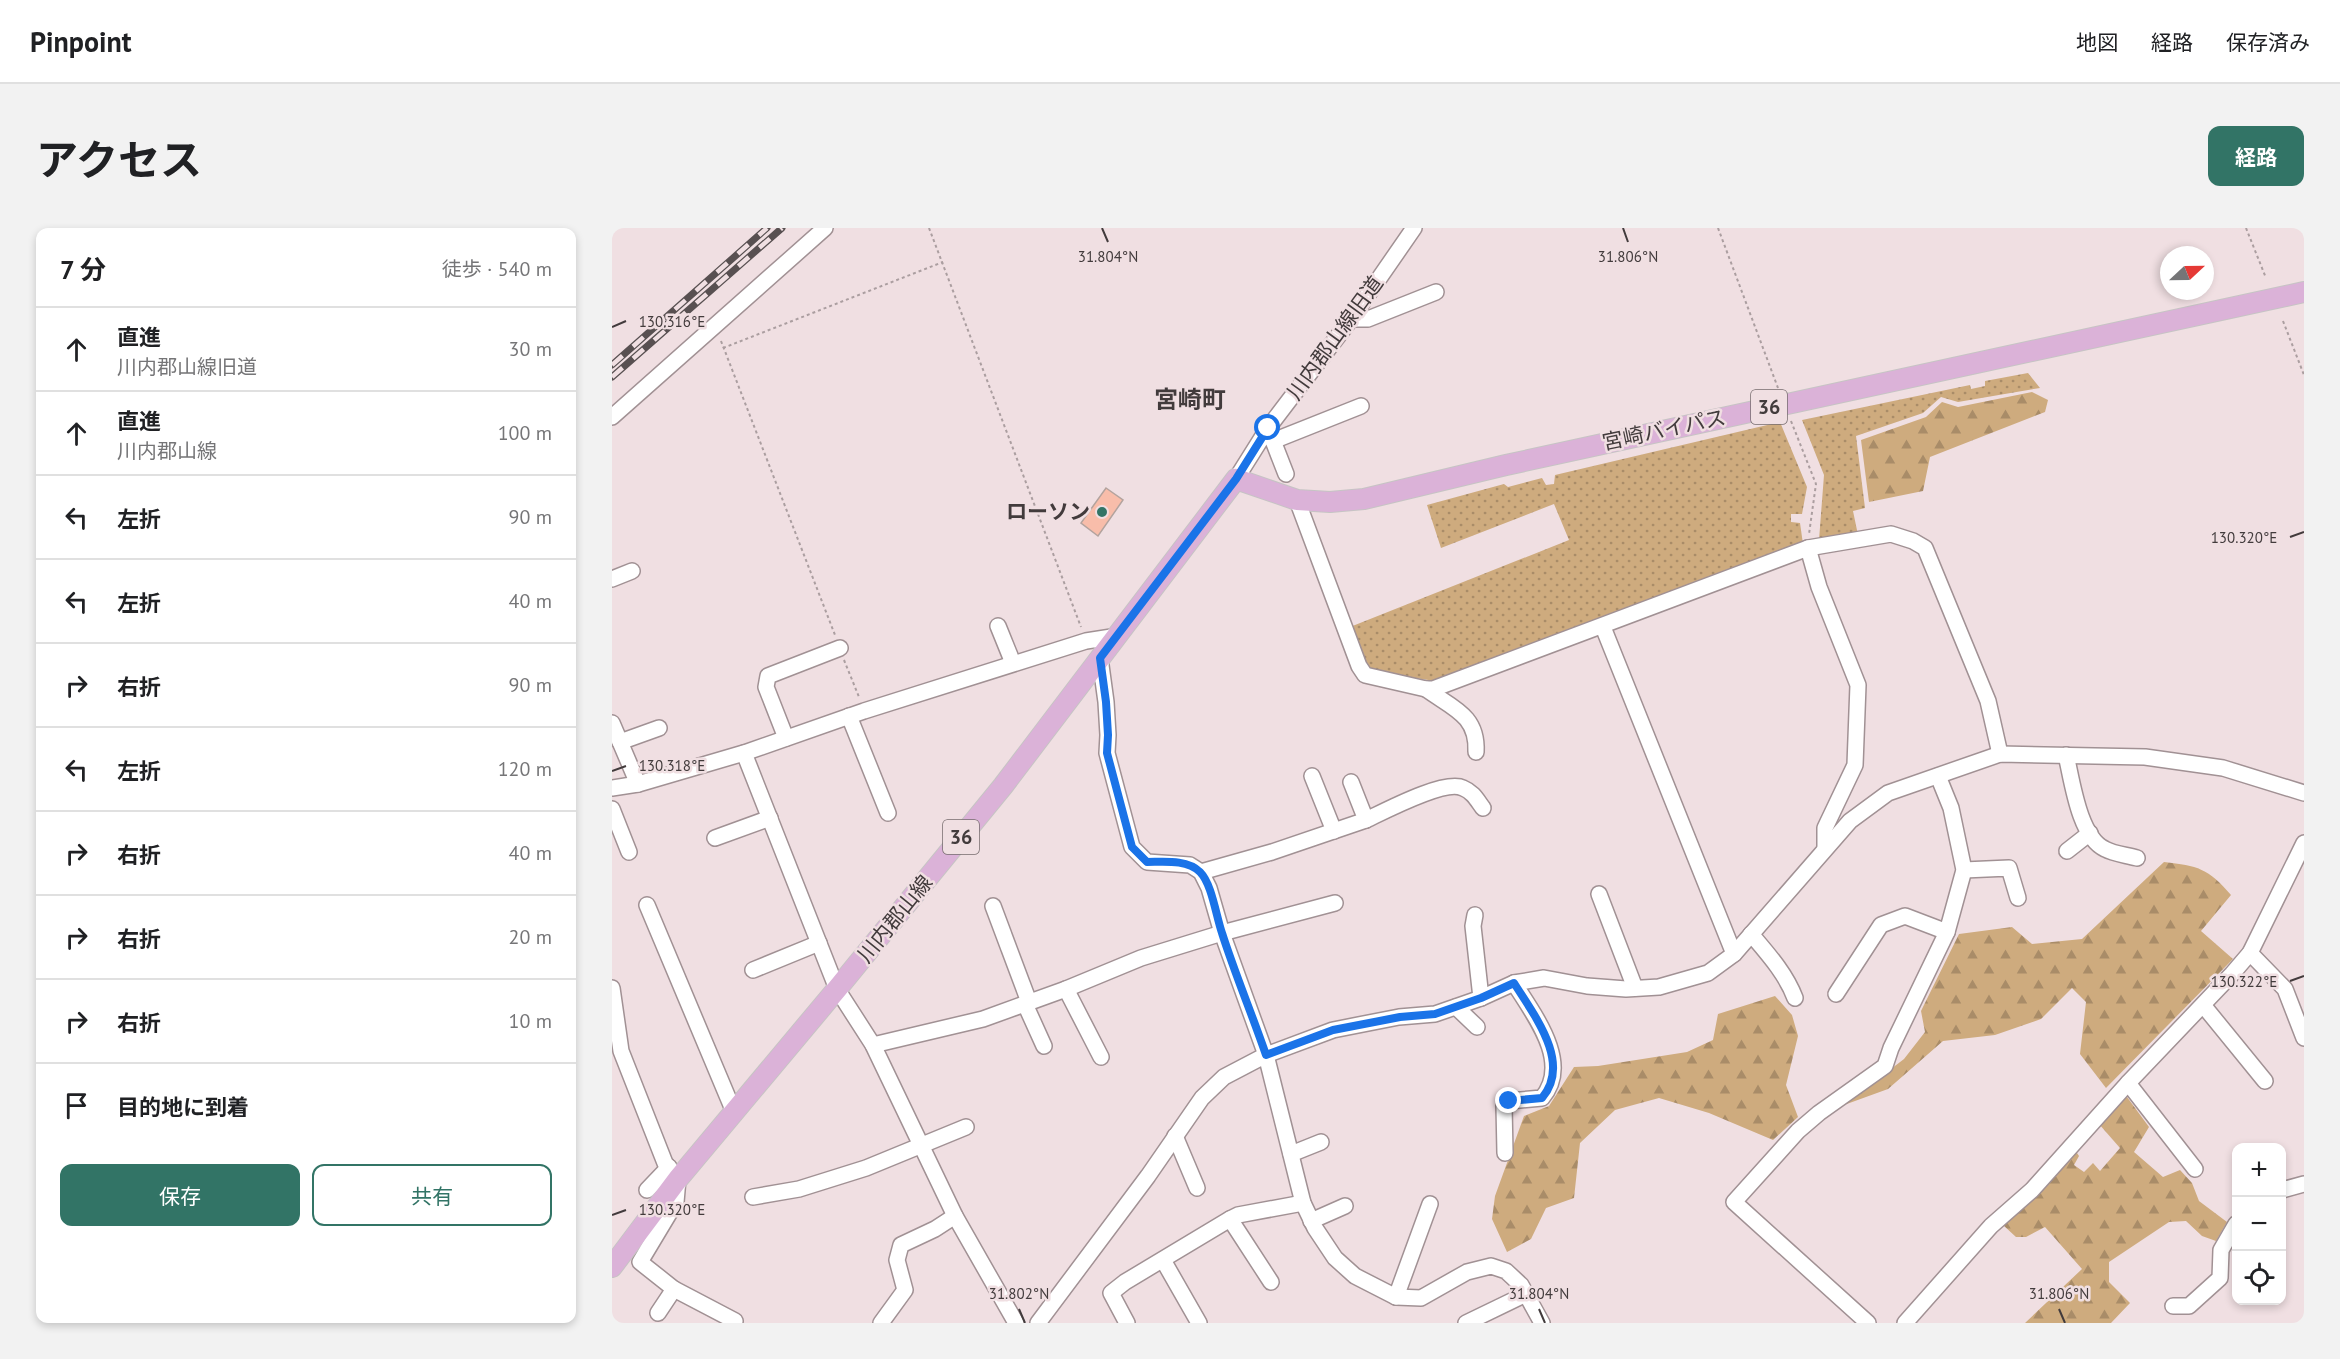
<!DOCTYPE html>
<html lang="ja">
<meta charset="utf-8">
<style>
body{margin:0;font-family:"PT Sans","Noto Sans JP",sans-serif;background:#f2f2f2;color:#202124}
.controls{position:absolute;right:18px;bottom:18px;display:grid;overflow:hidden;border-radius:12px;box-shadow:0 3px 9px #0003}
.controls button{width:54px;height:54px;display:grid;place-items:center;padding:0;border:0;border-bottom:2px solid #e0e0e0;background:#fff;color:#202124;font:30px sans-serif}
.compass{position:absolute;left:1548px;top:18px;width:54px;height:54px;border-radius:50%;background:#fff;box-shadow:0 3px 9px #0003;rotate:68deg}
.stop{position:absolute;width:18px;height:18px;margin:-14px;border:4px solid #1a73e8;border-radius:50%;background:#fff}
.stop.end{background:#1a73e8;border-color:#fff;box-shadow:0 2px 6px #0008}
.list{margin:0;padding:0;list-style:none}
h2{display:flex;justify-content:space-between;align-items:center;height:78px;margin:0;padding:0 24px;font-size:26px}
h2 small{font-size:20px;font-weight:400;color:#757577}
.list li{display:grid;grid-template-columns:39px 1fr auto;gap:18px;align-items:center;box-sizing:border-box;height:84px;padding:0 24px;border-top:2px solid #e0e0e0}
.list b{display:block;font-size:22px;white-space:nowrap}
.list p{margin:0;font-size:20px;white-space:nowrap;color:#757577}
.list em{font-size:20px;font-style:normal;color:#757577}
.actions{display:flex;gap:12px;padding:18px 24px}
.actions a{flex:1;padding:14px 0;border:2px solid #327466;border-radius:12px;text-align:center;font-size:21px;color:#327466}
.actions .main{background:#327466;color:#fff}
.icon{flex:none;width:33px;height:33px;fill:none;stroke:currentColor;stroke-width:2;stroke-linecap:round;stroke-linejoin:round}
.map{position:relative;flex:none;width:1692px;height:1095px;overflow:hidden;border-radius:12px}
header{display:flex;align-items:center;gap:36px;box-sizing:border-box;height:84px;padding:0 30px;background:#fff;border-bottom:2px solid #e0e0e0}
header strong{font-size:28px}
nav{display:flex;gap:33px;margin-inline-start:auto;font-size:21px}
.intro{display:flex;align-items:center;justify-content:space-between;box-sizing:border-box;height:144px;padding:0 36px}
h1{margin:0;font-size:42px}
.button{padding:15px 27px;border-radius:12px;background:#327466;color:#fff;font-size:21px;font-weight:700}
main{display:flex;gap:36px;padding:0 36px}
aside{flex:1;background:#fff;border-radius:12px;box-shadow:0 3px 9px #0003}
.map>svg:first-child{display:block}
</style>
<header>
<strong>Pinpoint</strong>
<nav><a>地図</a><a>経路</a><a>保存済み</a></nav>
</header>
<div class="intro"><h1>アクセス</h1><a class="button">経路</a></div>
<main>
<aside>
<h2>7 分<small>徒歩 · 540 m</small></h2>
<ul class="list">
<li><svg class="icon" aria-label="ahead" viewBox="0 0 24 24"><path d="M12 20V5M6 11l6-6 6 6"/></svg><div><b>直進</b><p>川内郡山線旧道</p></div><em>30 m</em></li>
<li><svg class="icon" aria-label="ahead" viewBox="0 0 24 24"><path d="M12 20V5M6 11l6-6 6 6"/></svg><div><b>直進</b><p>川内郡山線</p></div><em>100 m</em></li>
<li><svg class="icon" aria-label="left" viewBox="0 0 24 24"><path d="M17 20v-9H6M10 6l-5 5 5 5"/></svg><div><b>左折</b></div><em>90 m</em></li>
<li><svg class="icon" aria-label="left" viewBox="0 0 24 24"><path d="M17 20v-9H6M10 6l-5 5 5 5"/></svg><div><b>左折</b></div><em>40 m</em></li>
<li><svg class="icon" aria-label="right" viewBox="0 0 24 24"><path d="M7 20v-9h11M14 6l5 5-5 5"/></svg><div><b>右折</b></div><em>90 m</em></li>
<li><svg class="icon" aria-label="left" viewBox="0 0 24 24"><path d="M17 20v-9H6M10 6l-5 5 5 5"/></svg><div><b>左折</b></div><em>120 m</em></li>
<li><svg class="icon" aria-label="right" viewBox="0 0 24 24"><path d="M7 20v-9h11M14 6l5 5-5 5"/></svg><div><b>右折</b></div><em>40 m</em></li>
<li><svg class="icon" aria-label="right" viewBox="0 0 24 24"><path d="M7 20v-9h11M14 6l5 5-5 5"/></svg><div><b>右折</b></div><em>20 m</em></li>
<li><svg class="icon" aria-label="right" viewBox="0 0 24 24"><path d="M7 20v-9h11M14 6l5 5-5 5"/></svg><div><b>右折</b></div><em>10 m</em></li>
<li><svg class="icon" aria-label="arrive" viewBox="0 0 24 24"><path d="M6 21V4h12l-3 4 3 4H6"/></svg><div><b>目的地に到着</b></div></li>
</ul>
<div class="actions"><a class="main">保存</a><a>共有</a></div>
</aside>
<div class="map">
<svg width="1692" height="1095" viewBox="0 0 1692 1095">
<defs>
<pattern id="grass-dots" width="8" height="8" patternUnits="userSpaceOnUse" patternTransform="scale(1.5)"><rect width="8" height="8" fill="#ceab7e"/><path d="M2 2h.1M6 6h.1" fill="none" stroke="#a98c68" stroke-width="1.8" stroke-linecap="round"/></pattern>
<pattern id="forest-firs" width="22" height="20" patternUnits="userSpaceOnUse" patternTransform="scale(1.5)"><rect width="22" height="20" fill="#ceab7e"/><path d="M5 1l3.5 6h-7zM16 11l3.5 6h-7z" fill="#a98c68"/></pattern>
</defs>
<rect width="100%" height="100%" fill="#f0dfe2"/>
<g fill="url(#grass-dots)">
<polygon points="1416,145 1428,160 1346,174 1329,169 1311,185 1244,208 1253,280 1241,283 1246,307 1207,312 1212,247 1190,192 1358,157 1359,161 1373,158 1373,153"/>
<polygon points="1168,194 1195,259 1190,286 1179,286 1179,294 1188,295 1191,316 823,453 757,443 738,399 957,312 942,276 829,320 815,277 892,256 896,259 930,250 934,257 942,256 943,247"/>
</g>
<g fill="url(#forest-firs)">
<polygon points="1420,164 1436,172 1433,184 1318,229 1311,263 1257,274 1249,212 1314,189 1330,174 1346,179"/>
<path d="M1552,634C1586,638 1596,640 1619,667L1589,703L1621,731L1494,860L1468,826L1474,774L1460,760L1429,791L1383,807L1331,813L1276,861L1232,877L1292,831L1313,804L1309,783L1347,706L1400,699L1420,716L1470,711Z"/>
<polygon points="1163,768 1180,787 1186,808 1174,857 1186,889 1161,912 1097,885 1047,870 1003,882 968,915 962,970 934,980 919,1011 895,1024 880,991 883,968 912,888 937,878 962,839 986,838 1075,824 1101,812 1106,786"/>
<polygon points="1515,869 1537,899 1522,924 1551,949 1568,942 1580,955 1587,973 1615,994 1604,1013 1590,1008 1574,993 1557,994 1497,1034 1497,1054 1518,1075 1499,1095 1413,1095 1470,1041 1433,999 1414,1009 1404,1009 1391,997 1463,922 1467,928 1462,937 1472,944 1481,935 1488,943 1508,920 1487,896"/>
</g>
<polygon fill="#f8bdaa" stroke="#b3a39e" stroke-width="1.5" points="494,260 511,272 486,308 469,295"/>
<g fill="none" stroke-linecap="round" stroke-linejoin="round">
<defs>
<g id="minor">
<polyline points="739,91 756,91 824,64"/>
<polyline points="0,189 213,0"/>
<polyline points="658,205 674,246"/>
<polyline points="661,213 749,178"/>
<polyline points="624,251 656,200 739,91 802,0"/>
<polyline points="685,272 747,438 753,447 814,461 821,461 1196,320 1279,306 1301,313 1313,320 1376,473 1388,526"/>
<polyline points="1196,320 1207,359 1246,457 1243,537 1213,600 1213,619"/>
<polyline points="0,351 20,343"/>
<polyline points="386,398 401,435"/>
<polyline points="991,399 1122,726"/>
<polyline points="488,430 494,474 496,507 495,525 520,619 535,634 578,637 589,644 597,660 610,705 654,827 691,975 703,1000 723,1030 743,1048 784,1069 809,1070 855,1044 879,1038 894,1043 909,1057 930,1095"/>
<path d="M814,461C840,480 866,487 864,524"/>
<polyline points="237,488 276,585"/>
<polyline points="0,495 26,556"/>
<polyline points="174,510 154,459 156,448 228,420"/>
<polyline points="8,514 47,500"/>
<polyline points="132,525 225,761 261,817 343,988 404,1095"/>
<path d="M1454,527C1460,552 1467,609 1493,621C1502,626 1515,627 1525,630"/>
<polyline points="700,548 722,603"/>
<polyline points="0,560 26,556 132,525 252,483 474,413 506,408"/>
<polyline points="0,581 17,624"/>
<path d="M754,592C773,583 833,551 851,560C861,564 865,572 871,580"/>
<polyline points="103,610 158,590"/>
<polyline points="1455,623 1478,605"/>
<polyline points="1352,642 1397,640 1406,670"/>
<polyline points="589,644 660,624 754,592 739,554"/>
<polyline points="987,666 1023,760"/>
<polyline points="35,677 122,884"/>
<polyline points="381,678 417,774"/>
<polyline points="863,687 861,698 869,770"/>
<path d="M1139,706C1156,726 1174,746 1183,770"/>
<polyline points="1638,725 1673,761 1692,810"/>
<polyline points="141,742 207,715"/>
<polyline points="0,760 9,823 53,935 66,951 64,974 28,1034 62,1061 123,1093 122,1095"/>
<polyline points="454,761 489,829"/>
<polyline points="1224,766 1269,697 1293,688 1335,704"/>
<polyline points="413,776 432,818"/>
<polyline points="1591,777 1653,853"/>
<polyline points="844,779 865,799"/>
<polyline points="261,817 371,791 454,761 529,730 610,705 723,675"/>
<polyline points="1516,855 1583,941"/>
<polyline points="563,908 585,960"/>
<path d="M893,925L892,878L897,873L930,870C960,835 922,787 902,755"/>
<polyline points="679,926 709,914"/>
<polyline points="35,962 57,939"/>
<polyline points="1670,962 1692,956"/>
<polyline points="141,969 187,961 254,940 354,899"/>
<polyline points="618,991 659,1054"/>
<polyline points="699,993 733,978"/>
<polyline points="551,1032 587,1095"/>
<polyline points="784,1069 818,976"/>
<polyline points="1561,1078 1577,1078 1608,1050 1609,1022 1624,996"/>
<polyline points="46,1085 62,1061"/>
<polyline points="269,1095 293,1062 285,1032 289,1017 323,1001 343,988"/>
<polyline points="426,1095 536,948 590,870 612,849 654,827 721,802 787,789 823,786 869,770 902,755 932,750 975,758 1014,761 1047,759 1096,745 1122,726 1238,593 1276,565 1388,526 1533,529 1611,540 1692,565"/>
<polyline points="515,1095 499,1065 513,1054 618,991 626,987 691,975"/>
<polyline points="854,1095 914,1066"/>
<polyline points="1256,1095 1122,974 1186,903 1207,885 1273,838 1279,820 1335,704 1352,642 1339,580 1326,548"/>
<polyline points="1293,1095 1379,998 1420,962 1516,855 1620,746 1638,725 1692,615"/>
</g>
<polyline id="major" points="0,1039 66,951 225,761 391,558 624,251 685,272 718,274 752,271 894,237 1692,64"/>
</defs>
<use href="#minor" stroke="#a19194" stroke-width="18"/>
<use href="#major" stroke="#c6c4c4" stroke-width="22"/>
<g stroke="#ab9ea0" stroke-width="2" stroke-dasharray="3 3" stroke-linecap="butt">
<polyline points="317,0 469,399"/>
<polyline points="1106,0 1166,160"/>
<polyline points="1634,0 1654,50"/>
<polyline points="1671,93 1692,147"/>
<polyline points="109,113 223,407"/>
<polyline points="111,120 331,34"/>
<polyline points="1179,193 1204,256 1197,306"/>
<polyline points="232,432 247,469"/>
</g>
<use href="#minor" stroke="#fff" stroke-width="15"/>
<use href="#major" stroke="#dbb2d8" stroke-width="20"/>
<defs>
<g id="rail">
<polyline points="0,137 155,0"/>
<polyline points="0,149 170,0"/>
</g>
</defs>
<use href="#rail" stroke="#585051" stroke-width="7"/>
<use href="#rail" stroke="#f0dfe2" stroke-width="4.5" stroke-dasharray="14" stroke-linecap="butt"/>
</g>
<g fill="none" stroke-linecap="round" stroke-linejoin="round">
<path stroke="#1a73e8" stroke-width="8" d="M656,200L624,251L488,430L494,474L496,507L495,525L520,619L535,634C551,634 575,631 588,644C600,656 604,688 610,705C623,746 640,786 654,827L721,802L788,789L823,786L869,770L902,755C922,787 960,835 930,870L897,873"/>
</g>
<path fill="none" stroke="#423b3c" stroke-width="2" d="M490,0L496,14M1011,0L1016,14M0,99L14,93M1678,309L1692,304M0,543L14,538M1678,753L1692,748M0,987L14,982M407,1081L413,1095M927,1081L933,1095M1447,1081L1453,1095"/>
<circle fill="#327466" stroke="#f0dfe2" stroke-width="2" cx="490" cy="284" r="6"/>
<g text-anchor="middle" stroke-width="5" stroke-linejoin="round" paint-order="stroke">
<g fill="#f0dfe2" stroke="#766c6e" stroke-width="1.5">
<rect x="1139" y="162" width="36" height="34" rx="4.5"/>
<rect x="331" y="592" width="36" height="34" rx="4.5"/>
</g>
<g font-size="20" font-weight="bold" fill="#423b3c">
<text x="1157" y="186">36</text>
<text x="349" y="616">36</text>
</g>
<g font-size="21" fill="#423b3c" stroke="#f0dfe2">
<text transform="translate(723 110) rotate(-54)" y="7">川内郡山線旧道</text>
<text transform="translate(1052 202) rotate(-12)" y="7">宮崎バイパス</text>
<text transform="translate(283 691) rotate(-51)" y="7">川内郡山線</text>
</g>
<g font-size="21" font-weight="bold" fill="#423b3c" stroke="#f0dfe2" text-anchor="end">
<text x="478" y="291">ローソン</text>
</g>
<g font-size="24" font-weight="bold" fill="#423b3c" stroke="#f0dfe2">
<text x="578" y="180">宮崎町</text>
</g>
</g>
<g font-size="15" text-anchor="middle" fill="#423b3c" stroke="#f0dfe2" stroke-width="5" stroke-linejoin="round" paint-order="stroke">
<text x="496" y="34">31.804°N</text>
<text x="1016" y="34">31.806°N</text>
<text x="60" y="99">130.316°E</text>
<text x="1632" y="315">130.320°E</text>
<text x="60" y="543">130.318°E</text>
<text x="1632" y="759">130.322°E</text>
<text x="60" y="987">130.320°E</text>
<text x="407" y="1071">31.802°N</text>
<text x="927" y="1071">31.804°N</text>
<text x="1447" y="1071">31.806°N</text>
</g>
</svg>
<div class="controls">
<button>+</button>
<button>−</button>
<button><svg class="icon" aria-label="locate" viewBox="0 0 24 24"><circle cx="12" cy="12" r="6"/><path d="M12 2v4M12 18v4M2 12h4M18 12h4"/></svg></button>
</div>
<svg class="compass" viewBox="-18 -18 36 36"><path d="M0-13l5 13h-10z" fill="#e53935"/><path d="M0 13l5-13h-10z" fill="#757577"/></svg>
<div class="stop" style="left:656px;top:200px"></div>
<div class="stop end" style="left:897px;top:873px"></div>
</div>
</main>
